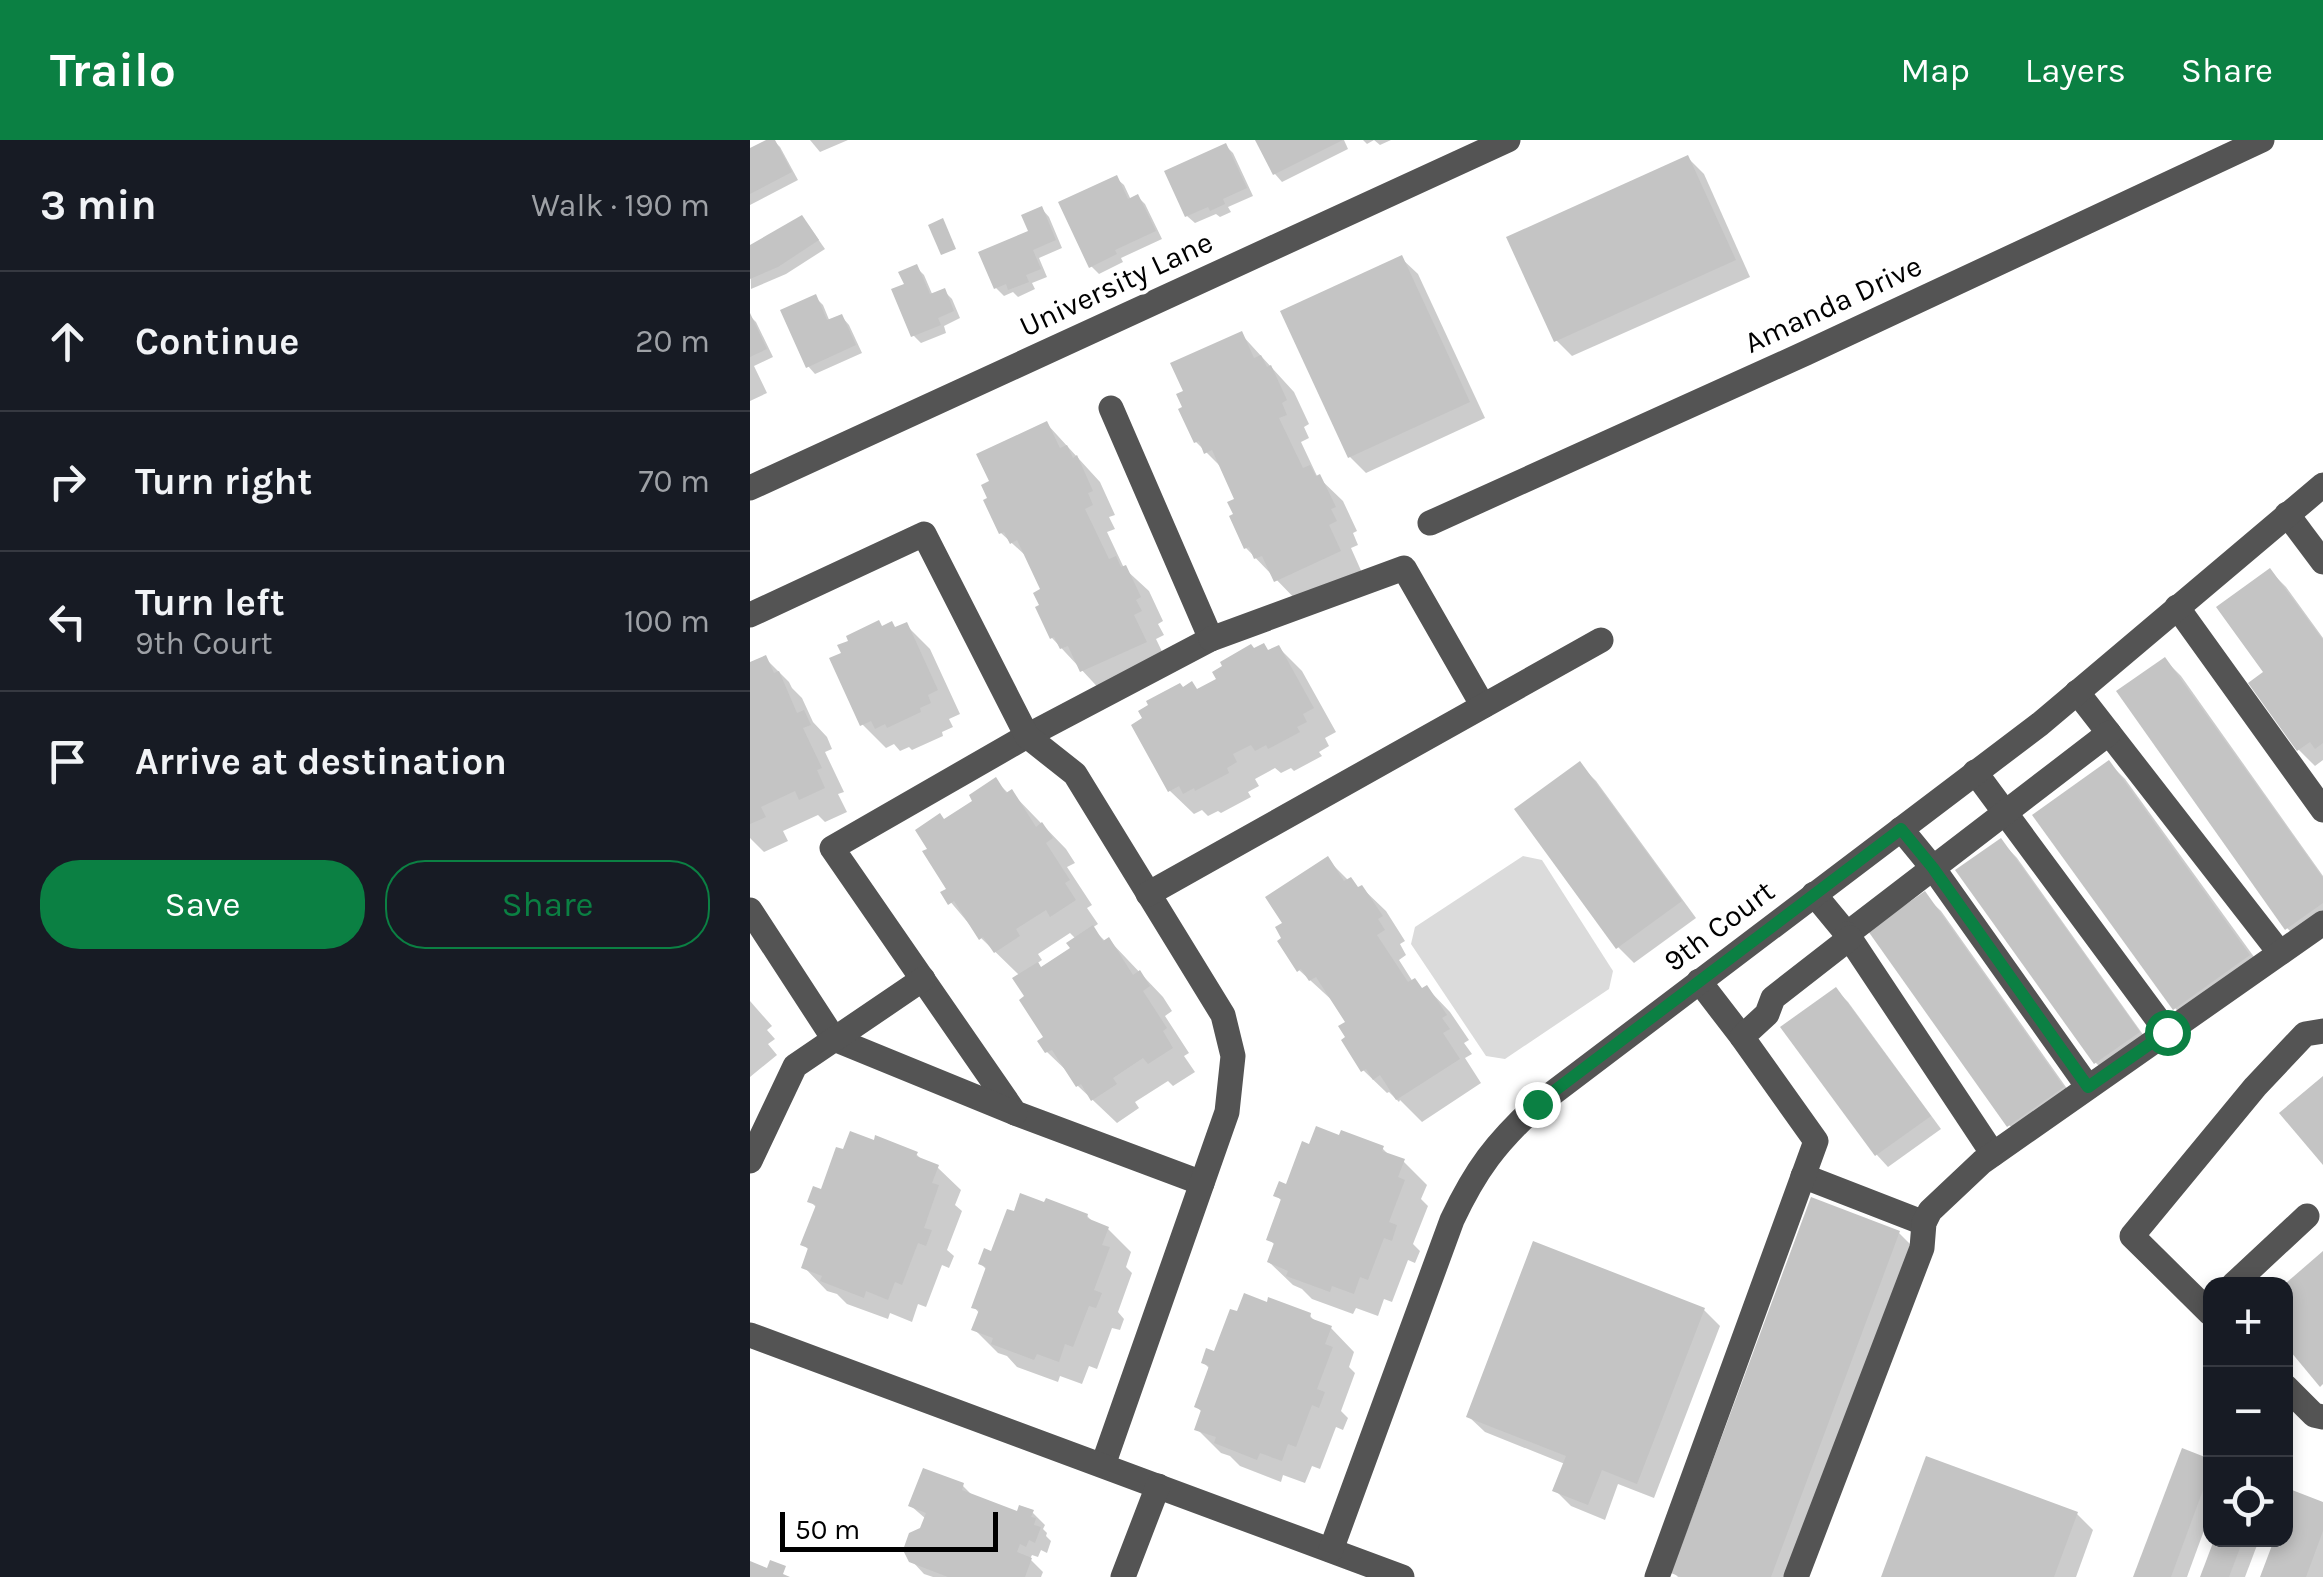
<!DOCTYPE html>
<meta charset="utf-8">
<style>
body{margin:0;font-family:Karla,sans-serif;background:#242831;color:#f1f3f6}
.controls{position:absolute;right:30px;bottom:30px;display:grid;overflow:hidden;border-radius:20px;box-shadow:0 5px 15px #0003}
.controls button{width:90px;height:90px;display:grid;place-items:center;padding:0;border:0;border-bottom:2px solid #363941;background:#171b24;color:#f1f3f6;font:50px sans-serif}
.scale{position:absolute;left:30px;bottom:25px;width:218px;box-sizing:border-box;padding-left:10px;border:5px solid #000;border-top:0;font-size:28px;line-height:35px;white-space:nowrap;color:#000;-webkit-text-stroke:8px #fff;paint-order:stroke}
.stop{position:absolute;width:30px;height:30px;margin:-22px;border:8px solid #0b8043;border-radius:50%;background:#fff}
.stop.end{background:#0b8043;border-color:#fff;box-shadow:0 2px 10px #0008}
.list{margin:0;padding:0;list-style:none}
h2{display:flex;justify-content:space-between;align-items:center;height:130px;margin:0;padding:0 40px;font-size:42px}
h2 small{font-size:32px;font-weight:400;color:#9ea1a6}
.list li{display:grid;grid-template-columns:65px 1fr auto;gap:30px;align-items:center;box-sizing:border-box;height:140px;padding:0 40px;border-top:2px solid #363941}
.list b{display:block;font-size:38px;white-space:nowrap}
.list p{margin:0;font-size:32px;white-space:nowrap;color:#9ea1a6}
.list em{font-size:32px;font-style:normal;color:#9ea1a6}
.actions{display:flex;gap:20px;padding:30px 40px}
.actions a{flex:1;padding:22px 0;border:2px solid #0b8043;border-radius:40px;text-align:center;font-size:35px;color:#0b8043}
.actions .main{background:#0b8043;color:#fff}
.icon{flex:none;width:55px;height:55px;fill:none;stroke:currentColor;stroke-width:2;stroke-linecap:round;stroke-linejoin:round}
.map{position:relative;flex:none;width:1573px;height:1437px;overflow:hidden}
header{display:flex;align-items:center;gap:60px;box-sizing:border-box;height:140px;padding:0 50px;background:#0b8043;color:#fff}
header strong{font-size:48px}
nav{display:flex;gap:55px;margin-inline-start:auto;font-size:35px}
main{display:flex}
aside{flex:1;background:#171b24}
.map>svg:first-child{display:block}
</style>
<header>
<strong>Trailo</strong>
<nav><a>Map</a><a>Layers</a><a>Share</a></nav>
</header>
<main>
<aside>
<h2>3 min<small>Walk · 190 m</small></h2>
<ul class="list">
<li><svg class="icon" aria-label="ahead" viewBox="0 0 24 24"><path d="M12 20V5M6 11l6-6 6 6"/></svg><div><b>Continue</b></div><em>20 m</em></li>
<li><svg class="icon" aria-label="right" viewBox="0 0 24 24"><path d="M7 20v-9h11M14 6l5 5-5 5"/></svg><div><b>Turn right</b></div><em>70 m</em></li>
<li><svg class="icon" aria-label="left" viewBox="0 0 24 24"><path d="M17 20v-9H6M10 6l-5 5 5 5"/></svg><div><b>Turn left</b><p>9th Court</p></div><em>100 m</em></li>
<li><svg class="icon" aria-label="arrive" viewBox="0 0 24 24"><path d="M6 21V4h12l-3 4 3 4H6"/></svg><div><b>Arrive at destination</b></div></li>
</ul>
<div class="actions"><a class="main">Save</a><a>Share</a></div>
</aside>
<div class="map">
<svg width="1573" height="1437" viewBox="0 0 1573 1437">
<rect width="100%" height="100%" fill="#fff"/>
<polygon fill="#dbdbdb" points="773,716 792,720 863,831 859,849 755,919 736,916 661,804 665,787"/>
<g fill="#0003" fill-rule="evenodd">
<polygon points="23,0 30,7 48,40 0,65 0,11"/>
<polygon points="60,0 98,0 70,12"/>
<polygon points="507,0 594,0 598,9 532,42 525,34"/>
<polygon points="613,0 641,0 630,5 624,0 617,4"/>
<polygon points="476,6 483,13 503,56 478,67 481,72 470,77 466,74 445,83 437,76"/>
<polygon points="938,18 954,34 1000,137 822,216 806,200"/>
<polygon points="366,38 374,45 381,60 388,57 395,64 412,99 371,118 373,122 349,134 341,126"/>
<polygon points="292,69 299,77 312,108 289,118 297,137 282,143 285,149 268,157 263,152 254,156 246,148 281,92"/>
<polygon points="59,86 75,109 36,134 1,149 0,108"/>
<polygon points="651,118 668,134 735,278 616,333 600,317"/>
<polygon points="166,127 174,135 183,156 194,151 202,159 210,178 194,186 196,193 171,203 164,196 157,145"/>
<polygon points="65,157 73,165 80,182 92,177 99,185 112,213 65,234 58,226"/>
<polygon points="0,176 6,182 23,217 4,226 17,253 0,261"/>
<polygon points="491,194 544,252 559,284 554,287 559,298 551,302 567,336 593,361 607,391 603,393 608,405 601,408 613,435 550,464 496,408 488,360 473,329 446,302"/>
<polygon points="297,284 350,342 365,375 359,377 365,389 357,392 374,428 399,451 413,481 408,484 414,495 406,499 419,526 355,555 302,498 292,466 293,451 276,416 251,393"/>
<polygon points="1520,431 1536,447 1573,498 1573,620 1565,626 1549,610 1501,544 1517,533"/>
<polygon points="156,485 180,509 210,574 199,579 203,587 192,592 193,596 162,610 159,607 150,611 144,604 136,608 112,584 133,488 147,489"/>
<polygon points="529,508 552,531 586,592 575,598 579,606 569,612 572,616 544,631 541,628 531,633 525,628 505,639 509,646 498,652 501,657 471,673 468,671 458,676 452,670 444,674 420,651 433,549 449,551"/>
<polygon points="15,518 39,542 42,548 52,558 63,582 77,597 82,609 75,612 94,652 88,654 97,672 75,682 68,675 33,691 38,701 14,712 0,698 0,525"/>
<polygon points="1415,520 1431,536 1573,736 1573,790 1553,804 1537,788"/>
<polygon points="1359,623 1375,639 1515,832 1441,885 1425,868"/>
<polygon points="829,624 846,641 946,778 884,823 868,807"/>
<path d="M245,640L259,654L261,652L316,709L325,723L317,727L342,765L337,768L348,784L342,788L356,802L359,800L413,857L422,871L415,876L439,913L434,916L445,932L423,946L418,941L385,962L389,968L367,983L328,946L321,935L297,912L296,897L270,836L231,798L193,753L199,749L195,681L226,661ZM320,793L326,799L323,809L292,829L286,824L292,820L288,814Z"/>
<polygon points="1251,701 1267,718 1404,910 1362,939 1346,923 1209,731"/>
<polygon points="577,719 599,741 610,749 612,748 636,771 655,801 650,804 656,815 649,820 663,842 673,850 677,848 700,872 719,900 714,903 722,914 715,918 731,943 672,982 650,960 649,962 639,952 637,953 613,930 598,882 585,863 549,830 535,783"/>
<polygon points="1174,755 1191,771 1328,964 1275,1001 1259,985"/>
<polygon points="1086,850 1098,862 1191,989 1138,1027 1127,1015"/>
<polygon points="0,861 22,886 17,890 25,899 18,904 27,915 0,937"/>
<polygon points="632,1008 640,1016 653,1021 677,1045 671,1059 678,1066 663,1104 670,1111 665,1123 658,1120 642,1162 634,1159 628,1176 606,1168 603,1174 562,1159 552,1149 543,1145 519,1122 526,1106 519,1099 533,1062 526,1055 538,1047"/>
<polygon points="166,1014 174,1022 187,1027 211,1050 205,1065 212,1071 197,1110 204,1116 199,1128 192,1125 176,1167 168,1164 162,1182 140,1173 138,1179 97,1164 87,1154 77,1151 54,1127 60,1111 53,1104 67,1068 60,1061 72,1052"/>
<polygon points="337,1076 345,1084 358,1089 381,1112 376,1127 382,1133 368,1172 374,1179 370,1190 362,1188 347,1229 339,1226 332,1244 310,1236 308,1242 267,1227 257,1216 248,1213 224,1189 230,1174 224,1167 237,1130 230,1123 243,1114"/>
<polygon points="1149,1093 1165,1109 1043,1437 928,1437 923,1432"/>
<polygon points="954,1170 970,1186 904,1358 868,1344 855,1380 821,1366 805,1350 815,1324 735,1292 718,1276"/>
<polygon points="560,1176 567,1183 581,1188 604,1212 599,1227 605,1233 591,1271 598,1278 593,1290 586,1287 570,1329 562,1326 555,1343 533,1335 531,1342 490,1326 480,1316 471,1313 447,1289 453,1273 447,1267 461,1230 454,1223 465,1214"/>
<polygon points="1433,1312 1460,1322 1460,1374 1437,1437 1386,1437"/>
<polygon points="213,1346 225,1358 268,1375 283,1373 295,1385 293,1389 297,1393 296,1396 301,1401 297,1413 291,1410 288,1417 282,1415 280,1419 293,1432 291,1437 183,1437 174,1434 162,1421 176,1379 161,1366"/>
<polygon points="1544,1353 1573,1365 1573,1437 1513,1437 1527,1400 1536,1400 1536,1375"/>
<polygon points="1327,1374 1343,1390 1326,1437 1133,1437"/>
<polygon points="1467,1400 1509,1400 1495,1437 1453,1437"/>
</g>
<g fill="#c4c4c4">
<polygon points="16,0 25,0 42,32 0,54 0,8"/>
<polygon points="505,0 593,0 523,35"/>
<polygon points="476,3 497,48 473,59 475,64 460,71 458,67 435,77 414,31"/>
<polygon points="938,15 986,120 804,202 756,97"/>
<polygon points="367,35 378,59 388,54 406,91 365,110 367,114 339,128 308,62"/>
<polygon points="292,66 306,100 283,110 291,129 276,135 279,142 258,150 256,144 244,149 228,112 278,91 271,75"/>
<polygon points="52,75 69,100 28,127 0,139 0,105"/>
<polygon points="193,78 206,109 191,115 178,85"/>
<polygon points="652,115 720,262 598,318 530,171"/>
<polygon points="167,124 180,154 195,148 204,171 188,178 191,185 161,197 141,149 154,144 148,132"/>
<polygon points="66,154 77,180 92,174 106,205 56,228 30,170"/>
<polygon points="0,173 17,209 0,217"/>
<polygon points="492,191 504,218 511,215 517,227 521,225 537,260 532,263 537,275 529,278 553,328 560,325 566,336 570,334 586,367 581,369 587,381 579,385 591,411 524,442 512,416 504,419 499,407 494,409 479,376 483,374 477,362 484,359 462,310 454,314 449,301 444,303 428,269 432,267 426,254 433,251 420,223"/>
<polygon points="297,281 310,308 317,305 323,318 327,315 343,351 338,353 343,365 335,369 359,419 366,416 371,427 376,425 391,457 386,460 392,471 384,475 397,502 330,532 318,506 310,509 304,497 300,499 285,467 289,465 283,453 290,449 267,400 260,404 254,392 249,394 233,360 237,358 231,345 239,341 226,314"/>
<polygon points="1520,428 1573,500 1573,603 1565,609 1560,602 1547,611 1498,543 1513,532 1466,467"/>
<polygon points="129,480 132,486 142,481 145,487 157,482 188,550 178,555 181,563 170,568 171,572 137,588 135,584 125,589 121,581 110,586 79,518 91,513 87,505 98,501 96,496"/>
<polygon points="514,503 518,510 529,505 564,568 553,574 557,582 547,587 550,592 518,609 516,605 505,611 501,605 483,614 487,622 477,628 479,633 445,651 444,648 433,654 429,646 418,652 381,585 392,578 388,571 398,565 396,561 430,543 433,547 442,541 447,549 466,539 462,532 472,526 470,522 501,504 504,508"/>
<polygon points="16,515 24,533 29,531 47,573 54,570 61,585 53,588 72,628 67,630 75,648 49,660 45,651 11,667 16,677 0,684 0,522"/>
<polygon points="1415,517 1573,738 1573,763 1535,790 1366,551"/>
<polygon points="1359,620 1500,815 1423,870 1282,675"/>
<polygon points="830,621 932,761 866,809 764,669"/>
<polygon points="246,637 256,653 262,649 286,687 292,682 303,698 296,703 320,740 315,743 326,760 300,777 296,770 266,789 270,796 244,813 233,797 229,800 204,761 198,765 190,752 196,749 172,711 177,709 165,690 190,673 194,679 222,661 219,655"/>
<polygon points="1251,698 1390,892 1344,924 1205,730"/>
<polygon points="578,716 594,741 601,737 608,747 612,745 633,776 628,779 635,790 627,795 658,842 665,838 672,848 677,845 697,875 692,878 700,889 693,893 710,919 646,960 630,935 623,940 616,929 611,932 591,900 595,897 588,886 595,882 566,837 559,841 551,829 547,832 527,801 531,798 525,787 532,783 515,757"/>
<polygon points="1175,751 1314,947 1257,987 1118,791"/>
<polygon points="343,785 353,801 359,797 383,835 390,830 400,846 393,851 417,888 413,891 423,908 398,924 393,918 363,938 367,944 341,961 331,944 326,947 302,910 295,913 287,901 293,897 269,860 274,856 262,838 288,822 291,827 320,808 316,803"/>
<polygon points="1086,847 1181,976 1125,1016 1030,887"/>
<polygon points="1573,936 1573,1025 1529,973"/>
<polygon points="566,986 589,995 591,990 634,1006 632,1011 655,1019 648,1037 655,1040 639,1082 647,1085 642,1101 634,1098 618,1140 610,1137 604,1154 582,1146 580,1152 536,1136 538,1131 517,1122 524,1103 516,1100 531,1059 523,1056 529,1041 536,1044 552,1001 559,1004"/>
<polygon points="100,991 124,1000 125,995 168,1012 166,1016 189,1025 182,1043 189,1045 174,1088 182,1090 176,1106 168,1103 152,1145 145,1142 138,1160 116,1151 114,1158 70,1141 72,1136 51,1128 58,1108 50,1105 66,1065 57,1062 63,1046 71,1049 86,1007 93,1009"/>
<polygon points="270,1053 294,1062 296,1058 338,1074 337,1078 359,1087 352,1105 360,1107 344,1150 352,1153 346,1168 339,1166 323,1207 315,1204 309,1222 287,1214 284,1220 241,1204 243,1198 221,1190 229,1170 221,1168 236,1127 228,1124 234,1108 241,1111 257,1069 264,1071"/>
<polygon points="1061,1057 1150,1091 1021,1437 931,1437 921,1433"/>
<polygon points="783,1101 955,1168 887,1344 852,1330 838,1365 802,1351 816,1316 716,1277"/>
<polygon points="1573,1111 1573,1244 1570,1247 1536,1206 1536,1143"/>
<polygon points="494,1153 517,1162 518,1157 561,1173 560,1178 582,1186 575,1204 583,1207 567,1249 575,1252 569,1268 562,1265 546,1307 538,1304 532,1321 510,1313 507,1320 464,1303 466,1297 444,1290 451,1270 444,1267 459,1226 451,1223 456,1208 464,1211 480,1169 487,1171"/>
<polygon points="1432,1308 1460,1319 1460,1331 1421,1437 1383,1437"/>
<polygon points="1176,1316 1328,1372 1304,1437 1131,1437"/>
<polygon points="173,1328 214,1343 212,1350 267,1371 269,1365 284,1370 281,1377 286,1378 284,1385 291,1387 285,1403 279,1400 276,1407 270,1404 267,1412 282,1418 275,1437 198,1437 159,1422 153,1410 159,1393 170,1388 176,1373 158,1366"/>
<polygon points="1542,1350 1573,1362 1573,1391 1556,1437 1510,1437 1524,1400 1536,1400 1536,1368"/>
<polygon points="1464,1400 1493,1400 1479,1437 1450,1437"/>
<polygon points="20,1420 36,1426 33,1434 40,1437 0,1437 0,1421 17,1428"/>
</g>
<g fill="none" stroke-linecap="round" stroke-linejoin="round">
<g stroke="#545454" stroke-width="25">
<polyline points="361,268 461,499 277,596 82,708 265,973 452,1043"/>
<polyline points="0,348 758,0"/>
<polyline points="1537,374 1573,422"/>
<polyline points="680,383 1056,213 1512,0"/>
<polyline points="1427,467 1573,670"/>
<polyline points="0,475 174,394 277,596 325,634 473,875 483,916 477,972 353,1325"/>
<polyline points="461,499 654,428 733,566"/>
<polyline points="1327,552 1530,813"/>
<polyline points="1225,632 1417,892"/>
<polyline points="1151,689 1183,728 1338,947"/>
<polyline points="398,754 851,500"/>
<polyline points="1064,754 1097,794 1359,593"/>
<polyline points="0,770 84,899 265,973"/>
<polyline points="1097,794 1243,1014"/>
<polyline points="949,841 992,897"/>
<polyline points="0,1021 45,926 173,839"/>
<polyline points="1053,1036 1174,1083"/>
<polyline points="1484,1144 1557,1076"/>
<polyline points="1460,1173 1382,1096 1505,947 1555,894 1573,891"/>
<polyline points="0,1195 652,1437"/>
<polyline points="1536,1247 1564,1275 1573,1277"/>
<path d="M581,1410L702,1080C726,1029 746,1003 787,965L1290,584L1573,345"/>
<polyline points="373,1437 408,1346"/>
<polyline points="907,1437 1066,1001 992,897 1017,874 1023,858 1100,798"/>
<polyline points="1046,1437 1172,1108 1174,1083 1180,1071 1232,1022 1573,783"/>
</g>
</g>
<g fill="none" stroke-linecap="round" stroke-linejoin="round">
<polyline stroke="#0b8043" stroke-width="12" points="787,964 1151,689 1183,728 1338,947 1417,892"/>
</g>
<g text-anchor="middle" stroke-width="8" stroke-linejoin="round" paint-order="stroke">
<g font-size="30" fill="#000" stroke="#fff">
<text transform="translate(366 144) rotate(-25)" y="10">University Lane</text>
<text transform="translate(1083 164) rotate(-25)" y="10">Amanda Drive</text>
<text transform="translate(969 786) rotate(-37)" y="10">9th Court</text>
</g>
</g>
</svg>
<div class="controls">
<button>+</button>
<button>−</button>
<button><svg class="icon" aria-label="locate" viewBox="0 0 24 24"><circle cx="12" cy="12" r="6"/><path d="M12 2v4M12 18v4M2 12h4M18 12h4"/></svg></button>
</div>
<div class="scale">50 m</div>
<div class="stop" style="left:1417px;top:892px"></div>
<div class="stop end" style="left:787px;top:964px"></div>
</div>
</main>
